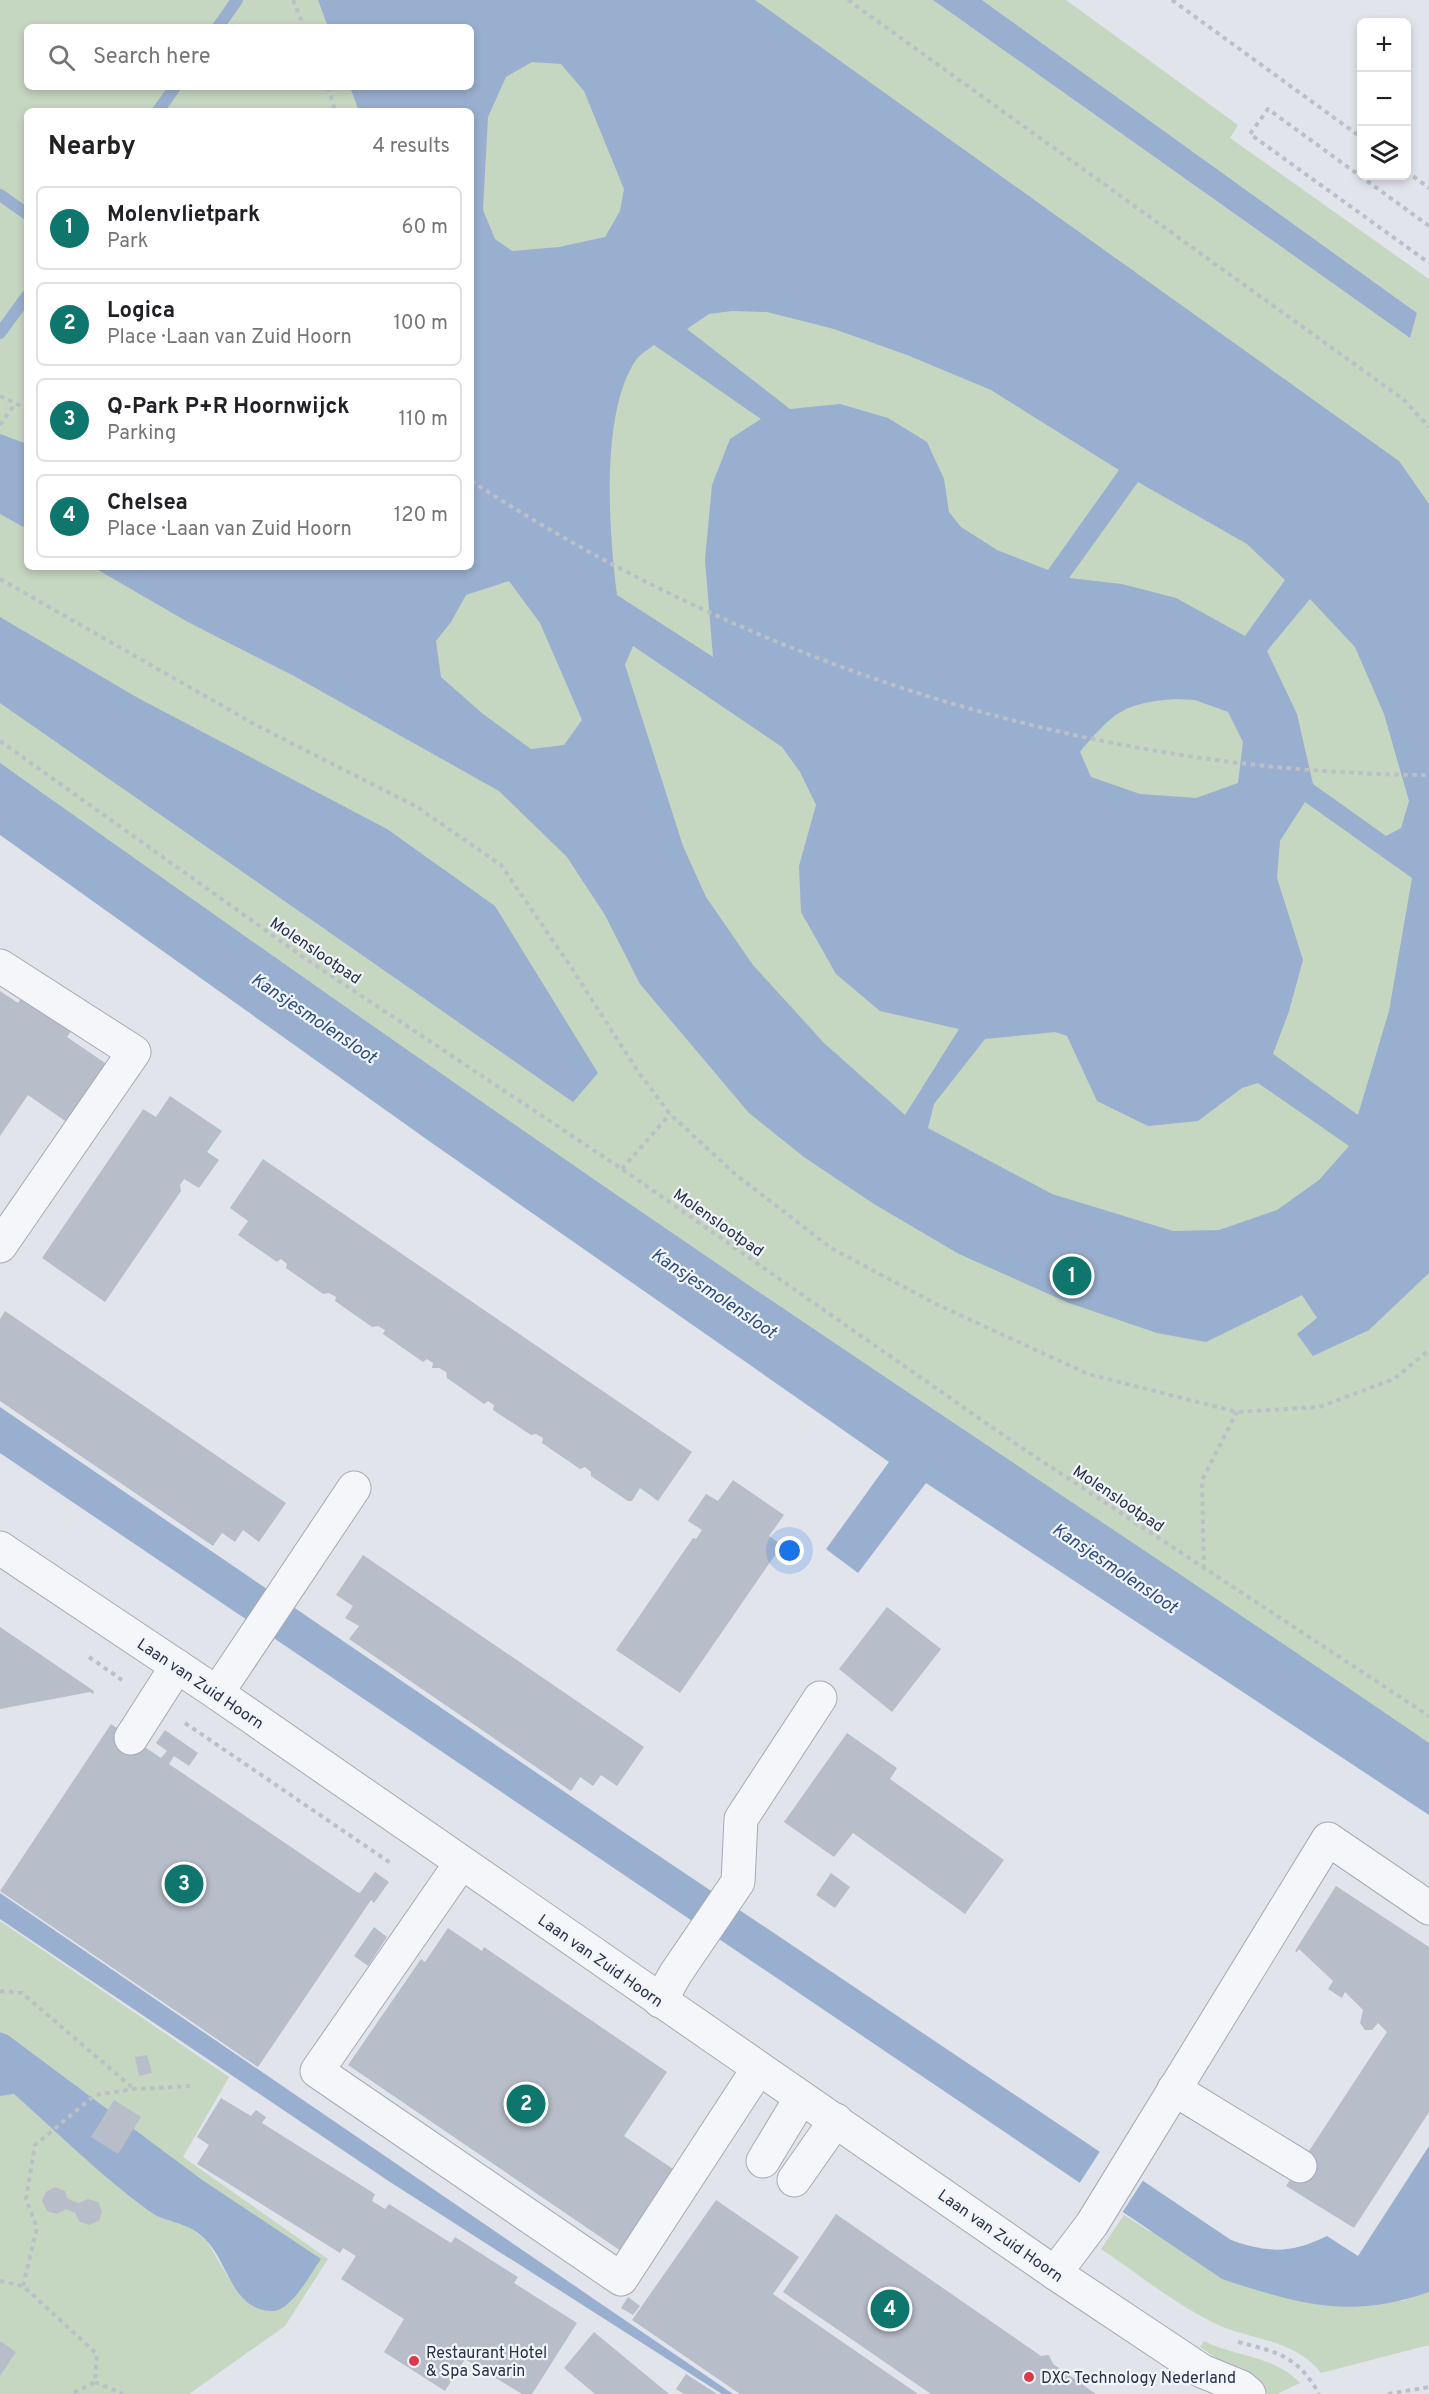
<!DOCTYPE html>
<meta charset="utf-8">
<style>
body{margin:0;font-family:Overpass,sans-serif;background:#f6f6f6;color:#202124}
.controls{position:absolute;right:18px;top:18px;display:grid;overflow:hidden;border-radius:9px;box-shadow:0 3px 9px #0003}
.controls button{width:54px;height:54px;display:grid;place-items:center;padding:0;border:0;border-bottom:2px solid #e0e0e0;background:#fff;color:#202124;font:30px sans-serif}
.you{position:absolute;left:790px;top:1551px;width:21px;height:21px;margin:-15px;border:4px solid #fff;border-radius:50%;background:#1a73e8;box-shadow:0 0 0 9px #1a73e833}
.badge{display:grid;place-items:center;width:39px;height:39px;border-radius:50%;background:#0f766e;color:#fff;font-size:20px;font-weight:700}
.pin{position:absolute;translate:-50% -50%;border:3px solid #fff;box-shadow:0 2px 6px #0006}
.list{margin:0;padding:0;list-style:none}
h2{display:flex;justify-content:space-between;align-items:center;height:78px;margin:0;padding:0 24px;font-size:26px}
h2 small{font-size:20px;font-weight:400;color:#757577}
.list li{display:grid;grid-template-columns:39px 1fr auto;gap:18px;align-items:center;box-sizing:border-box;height:84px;margin:0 12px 12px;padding:0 12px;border:2px solid #e0e0e0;border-radius:9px}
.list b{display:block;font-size:22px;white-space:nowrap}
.list p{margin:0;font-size:20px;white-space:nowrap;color:#757577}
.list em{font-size:20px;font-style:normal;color:#757577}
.icon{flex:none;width:33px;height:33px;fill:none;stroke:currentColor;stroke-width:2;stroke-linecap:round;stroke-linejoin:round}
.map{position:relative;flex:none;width:1429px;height:2394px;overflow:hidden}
.search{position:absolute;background:#fff;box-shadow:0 3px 9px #0003;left:24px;top:24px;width:450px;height:66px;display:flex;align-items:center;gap:15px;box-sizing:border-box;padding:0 21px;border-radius:9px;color:#757577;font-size:22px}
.panel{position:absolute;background:#fff;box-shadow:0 3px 9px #0003;left:24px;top:108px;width:450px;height:462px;border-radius:9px}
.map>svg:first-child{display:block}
</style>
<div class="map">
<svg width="1429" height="2394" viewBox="0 0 1429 2394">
<rect width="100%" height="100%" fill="#e1e4eb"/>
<g fill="#c5d6c1" fill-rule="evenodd">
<path d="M0,0H933L1410,338L1417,313L982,0H1066L1238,125L1230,138L1429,279V1767L0,785ZM27,27H471V87H27ZM27,111H471V567H27Z"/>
<polygon points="0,1921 229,2077 183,2157 328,2259 285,2326 189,2394 0,2394 0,2096 14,2094 151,2213 182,2222 206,2240 235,2288 320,2259 201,2179 8,2035 0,2032"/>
<path d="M1124,2215L1149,2231L1402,2301L1429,2292V2345L1321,2373C1294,2338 1251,2341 1214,2323C1174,2303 1138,2274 1101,2249Z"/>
<path d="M1204,2341C1235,2357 1276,2356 1300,2383L1277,2394H1268L1200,2347Z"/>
</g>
<g fill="#99afcf" fill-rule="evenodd">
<path d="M318,0H755L1399,461L1429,504V1273L1369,1330L1313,1356L1297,1334L1317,1318L1302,1295L1206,1342L1157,1333L1069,1303L959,1254L874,1204L804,1157L749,1113L640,984L605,915L567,857L499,791L294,676L186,621L93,567H471V111H359L350,87H471V27H328ZM532,62L561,64L584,91L624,189L620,211L605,237L559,247L512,251L495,239L483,210L488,117L506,77ZM732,311L767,312L834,329L907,355L991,390L1119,470L1048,570L997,550L961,527L949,512L944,479L927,442L888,418L840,404L790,409L687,329L709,314ZM654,345L761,419L730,439L712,485L705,560L713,657L617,595C609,533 600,412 636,360C640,354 649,349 654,345ZM1138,482L1247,544L1285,580L1245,636L1176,598L1122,584L1069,578ZM509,581L540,623L582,720L564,745L531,749L483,714L441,677L436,641L451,622L466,595ZM1310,599L1355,647L1384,714L1409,801L1401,828L1386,836L1313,784L1297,714L1267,651ZM633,646L782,747L800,772L816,805L799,866L801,912L836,974L880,1011L959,1029L905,1115L824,1043L753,965L706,897L683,846L625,665ZM1176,699L1195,700L1228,712L1243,742L1238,783L1196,798L1140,794L1091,777L1080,752C1114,712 1123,703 1176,699ZM1305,802L1412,878L1389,1011L1358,1115L1273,1054L1289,1011L1303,960L1277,878L1280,841ZM1055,1032L1067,1036L1097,1101L1148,1126L1198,1121L1242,1088L1258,1083L1349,1146L1319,1180L1277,1210L1219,1230L1173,1231L1052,1194L928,1128L934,1104L985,1039Z"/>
<polygon points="933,0 982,0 1417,313 1410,338"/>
<polygon points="0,434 27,444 27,529 0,514"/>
<polygon points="0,617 138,698 387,829 495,906 598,1073 573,1102 0,703"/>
<path d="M0,763C248,939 498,1115 750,1286C976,1439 1204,1589 1429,1743V1815L926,1483L858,1573L826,1549L889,1462L429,1141L0,835Z"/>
<path d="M0,1407L619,1829L1231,2240C1268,2253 1291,2254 1327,2236L1358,2256L1429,2146V2292C1350,2320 1298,2304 1222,2279L0,1453Z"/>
<polygon points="0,1893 733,2394 722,2394 390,2182 0,1919"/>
<path d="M0,2032L8,2035L201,2179L321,2259C311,2273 291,2311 273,2311C232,2311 229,2263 205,2239C186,2220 164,2223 149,2211C101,2176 58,2133 14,2094L0,2096Z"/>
</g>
<polygon fill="#e1e4eb" points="1101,2150 1144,2179 1120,2216 1077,2187"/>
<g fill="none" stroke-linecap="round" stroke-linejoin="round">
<g stroke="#99afcf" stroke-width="12">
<polyline points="218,27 237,0"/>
<polyline points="158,111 175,87"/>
<polyline points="0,195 27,214"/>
<polyline points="0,333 27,296"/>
</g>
</g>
<g fill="#b8bdca">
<polygon points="0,991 18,1003 22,997 72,1030 67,1037 108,1065 68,1123 28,1095 0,1136"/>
<polygon points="170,1096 222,1131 207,1152 219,1160 199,1188 184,1179 180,1185 181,1191 105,1302 42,1258 142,1111 143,1109 156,1117"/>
<polygon points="263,1159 692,1452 658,1501 640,1488 632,1501 628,1501 591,1476 591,1472 585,1467 580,1469 542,1443 543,1438 536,1434 531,1435 493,1410 494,1405 488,1401 484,1404 447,1378 446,1372 439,1368 432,1368 433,1363 427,1359 423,1362 383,1334 385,1330 378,1326 372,1327 335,1301 336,1297 329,1293 323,1294 286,1268 287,1264 281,1259 277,1262 238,1235 248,1221 230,1208"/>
<polygon points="5,1311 286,1503 259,1542 243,1530 235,1542 222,1533 213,1546 0,1401 0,1319"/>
<polygon points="733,1480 784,1515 769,1536 782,1545 680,1693 616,1650 693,1538 696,1539 702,1530 688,1521 689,1519 706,1494 718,1501"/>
<polygon points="363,1555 644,1747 617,1786 601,1775 593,1786 580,1777 571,1791 349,1639 359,1626 345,1618 353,1606 336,1595"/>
<polygon points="887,1607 941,1649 892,1712 839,1669"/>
<polygon points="0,1627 94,1691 93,1694 90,1692 0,1709"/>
<polygon points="111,1724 161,1758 167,1751 156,1743 165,1730 198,1753 189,1766 174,1756 169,1764 357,1892 360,1893 375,1872 389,1882 374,1903 371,1900 258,2067 0,1891"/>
<polygon points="847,1733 897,1768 890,1779 1004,1860 965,1914 853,1833 834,1857 784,1822"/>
<polygon points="831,1873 850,1887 835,1908 816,1895"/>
<polygon points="1336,1886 1429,1947 1429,2112 1354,2228 1286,2186 1387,2032 1378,2023 1372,2030 1365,2030 1360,2023 1363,2010 1345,1992 1342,1998 1328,1989 1333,1981 1299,1949 1297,1952 1295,1951"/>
<polygon points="374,1927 387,1937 368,1966 354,1956"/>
<polygon points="448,1928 482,1951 484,1947 667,2072 624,2136 676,2171 621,2251 348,2065 421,1959 425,1962"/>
<polygon points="147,2055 152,2073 139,2076 135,2057"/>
<polygon points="221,2098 251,2116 256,2110 266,2117 262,2123 375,2194 372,2201 385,2209 389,2204 451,2243 455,2237 518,2277 514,2283 577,2323 532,2394 522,2394 465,2359 445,2391 384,2352 404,2319 341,2279 356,2256 343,2248 340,2253 197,2164 209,2145 197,2137"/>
<polygon points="114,2100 141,2117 118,2154 91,2137"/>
<polygon points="55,2187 65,2191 67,2198 73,2201 79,2203 88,2199 98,2202 102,2211 99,2221 89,2225 80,2222 75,2213 66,2209 57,2214 47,2211 42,2201 46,2192"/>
<polygon points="716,2200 799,2257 773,2294 918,2394 740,2394 632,2320"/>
<polygon points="836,2214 1041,2356 1049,2355 1053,2364 1096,2394 931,2394 783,2292"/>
<polygon points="628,2297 640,2306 633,2315 621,2308"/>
<polygon points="594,2332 669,2394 595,2394 564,2368"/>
<polygon points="0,2341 16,2352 0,2376"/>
<polygon points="686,2374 717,2394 684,2394 676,2389"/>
</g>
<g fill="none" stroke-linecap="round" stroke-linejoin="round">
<defs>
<g id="minor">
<polyline points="0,966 134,1052 0,1246"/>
<polyline points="0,1548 217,1693 1055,2273 1202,2371 1241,2387 1249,2394"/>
<polyline points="217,1693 354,1488"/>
<polyline points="131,1738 177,1666"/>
<polyline points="461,1863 317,2071 621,2279 758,2069"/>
<polyline points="660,2001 676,1973 738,1882 741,1819 820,1698"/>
<polyline points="1174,2089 1300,2166"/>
<polyline points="763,2161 801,2098"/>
<polyline points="794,2180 836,2120"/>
<polyline points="1055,2273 1092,2224 1328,1839 1429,1908"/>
</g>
</defs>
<use href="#minor" stroke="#a5aab6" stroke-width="35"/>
<g stroke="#bbbfc7" stroke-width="4" stroke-dasharray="4.5 4.5" stroke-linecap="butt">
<polyline points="293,0 304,27"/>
<polyline points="848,0 1403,399 1429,427"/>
<polyline points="1172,0 1362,138"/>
<polyline points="328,87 335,111"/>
<polyline points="1406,171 1429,188"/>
<polyline points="1429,226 1268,109 1250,134 1429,263"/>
<polyline points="0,396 27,409"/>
<polyline points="0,425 15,404"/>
<path d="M471,481C755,666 1090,773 1429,775"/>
<polyline points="0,579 256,725 417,807 501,865 569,964 637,1070 670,1114 735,1174 831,1248 936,1304 1088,1374 1237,1412 1319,1407 1394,1379 1429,1350"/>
<polyline points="0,741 303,957 622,1169 1016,1444 1429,1716"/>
<polyline points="622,1169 670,1114"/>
<polyline points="1204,1569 1202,1480 1237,1412"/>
<polyline points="89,1657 122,1680"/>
<polyline points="185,1723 392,1864"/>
<polyline points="0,1991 22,1993 134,2089"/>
<polyline points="0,2281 23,2286 97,2354 95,2382 71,2394"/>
<polyline points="23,2286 37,2228 26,2199 35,2145 95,2095 134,2089 190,2086"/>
<path d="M1238,2342C1277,2352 1298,2356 1319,2394"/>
<polyline points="95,2382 123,2394"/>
<polyline points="1388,2394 1429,2387"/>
</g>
<use href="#minor" stroke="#f4f6f9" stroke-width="33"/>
</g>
<g fill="#dc3a49" stroke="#f1f4f8" stroke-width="2">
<circle cx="414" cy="2361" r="6"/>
<circle cx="1029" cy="2377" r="6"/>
</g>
<g text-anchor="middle" stroke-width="4.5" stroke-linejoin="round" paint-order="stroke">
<g font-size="16" fill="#273045" stroke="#f1f4f8">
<text transform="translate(316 950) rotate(34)" y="6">Molenslootpad</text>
<text transform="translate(719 1222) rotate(35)" y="6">Molenslootpad</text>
<text transform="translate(1119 1498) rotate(34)" y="6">Molenslootpad</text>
<text transform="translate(201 1683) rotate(34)" y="6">Laan van Zuid Hoorn</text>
<text transform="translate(601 1960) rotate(35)" y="6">Laan van Zuid Hoorn</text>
<text transform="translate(1001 2235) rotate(35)" y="6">Laan van Zuid Hoorn</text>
</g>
<g font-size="16" fill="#273045" stroke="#f1f4f8" text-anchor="start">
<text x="426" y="2358">Restaurant Hotel<tspan x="426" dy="18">&amp; Spa Savarin</tspan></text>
<text x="1041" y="2383">DXC Technology Nederland</text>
</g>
<g font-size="18" font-style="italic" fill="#2d4c7d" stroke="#f1f4f8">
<text transform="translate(314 1018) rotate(34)" y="6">Kansjesmolensloot</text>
<text transform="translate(714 1293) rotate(34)" y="6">Kansjesmolensloot</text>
<text transform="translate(1115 1568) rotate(34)" y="6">Kansjesmolensloot</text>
</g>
</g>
</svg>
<div class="controls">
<button>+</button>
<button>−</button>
<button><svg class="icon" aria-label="layers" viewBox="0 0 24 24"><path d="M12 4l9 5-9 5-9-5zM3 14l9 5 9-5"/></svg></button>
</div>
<div class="you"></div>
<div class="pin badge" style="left:1072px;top:1276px">1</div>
<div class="pin badge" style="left:526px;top:2104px">2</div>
<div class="pin badge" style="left:184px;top:1884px">3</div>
<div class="pin badge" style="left:890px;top:2309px">4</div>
<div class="search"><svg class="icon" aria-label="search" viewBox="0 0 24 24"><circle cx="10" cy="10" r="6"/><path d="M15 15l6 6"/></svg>Search here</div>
<section class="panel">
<h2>Nearby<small>4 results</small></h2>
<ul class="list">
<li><span class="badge">1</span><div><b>Molenvlietpark</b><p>Park</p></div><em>60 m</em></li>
<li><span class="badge">2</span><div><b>Logica</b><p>Place · Laan van Zuid Hoorn</p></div><em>100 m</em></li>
<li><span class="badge">3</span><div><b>Q-Park P+R Hoornwijck</b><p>Parking</p></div><em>110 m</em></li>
<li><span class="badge">4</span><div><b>Chelsea</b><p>Place · Laan van Zuid Hoorn</p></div><em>120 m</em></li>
</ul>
</section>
</div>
